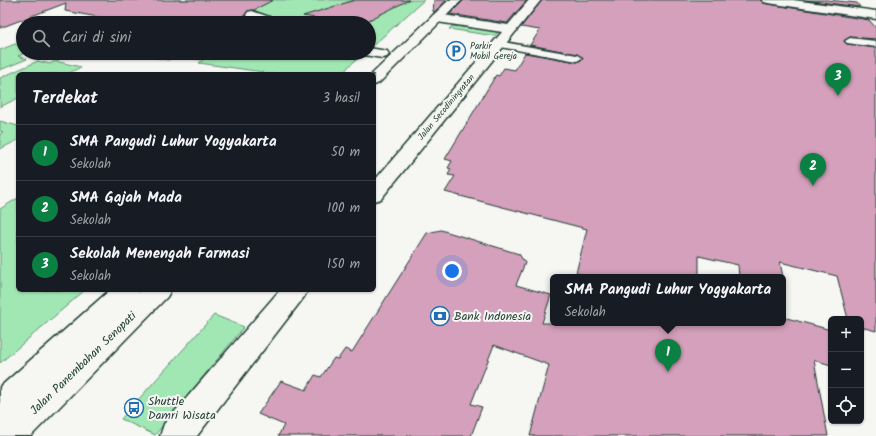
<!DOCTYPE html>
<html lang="id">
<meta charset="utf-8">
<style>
body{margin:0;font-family:Kalam,sans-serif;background:#20242c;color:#f1f3f6}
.controls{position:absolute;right:12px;bottom:12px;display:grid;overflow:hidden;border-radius:6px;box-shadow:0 1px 3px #0004}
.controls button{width:36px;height:36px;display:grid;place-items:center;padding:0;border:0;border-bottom:1px solid #363941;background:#171b24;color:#f1f3f6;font:20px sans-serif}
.you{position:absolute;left:452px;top:271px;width:14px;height:14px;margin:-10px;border:3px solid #fff;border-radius:50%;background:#1a73e8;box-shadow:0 0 0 6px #1a73e833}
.badge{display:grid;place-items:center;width:26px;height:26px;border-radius:50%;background:#0b8043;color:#fff;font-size:13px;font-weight:700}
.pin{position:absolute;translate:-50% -33px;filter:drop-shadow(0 1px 2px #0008)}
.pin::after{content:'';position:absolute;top:21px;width:14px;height:12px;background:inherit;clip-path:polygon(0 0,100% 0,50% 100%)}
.popup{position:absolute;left:550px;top:274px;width:236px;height:52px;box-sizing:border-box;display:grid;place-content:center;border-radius:6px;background:#171b24;filter:drop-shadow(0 1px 3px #0005);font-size:13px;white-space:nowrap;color:#9ea1a6}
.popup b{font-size:15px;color:#f1f3f6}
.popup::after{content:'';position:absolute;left:50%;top:100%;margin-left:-8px;border:8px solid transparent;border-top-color:#171b24}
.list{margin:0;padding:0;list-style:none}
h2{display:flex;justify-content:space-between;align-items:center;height:52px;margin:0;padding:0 16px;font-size:17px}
h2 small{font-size:13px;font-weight:400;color:#9ea1a6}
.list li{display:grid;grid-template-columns:26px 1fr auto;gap:12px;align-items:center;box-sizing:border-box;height:56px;padding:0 16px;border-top:1px solid #363941}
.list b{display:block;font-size:15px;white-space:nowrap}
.list p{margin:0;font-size:13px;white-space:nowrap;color:#9ea1a6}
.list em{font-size:13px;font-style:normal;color:#9ea1a6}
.icon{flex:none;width:22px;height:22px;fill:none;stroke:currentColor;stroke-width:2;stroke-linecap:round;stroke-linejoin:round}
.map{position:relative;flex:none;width:876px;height:436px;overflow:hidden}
.search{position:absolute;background:#171b24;box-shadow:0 1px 3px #0004;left:16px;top:16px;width:360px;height:44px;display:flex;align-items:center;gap:10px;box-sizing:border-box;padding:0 14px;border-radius:22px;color:#9ea1a6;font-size:15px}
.panel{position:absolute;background:#171b24;box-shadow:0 1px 3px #0004;left:16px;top:72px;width:360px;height:220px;border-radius:6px}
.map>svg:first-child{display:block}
</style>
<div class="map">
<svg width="876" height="436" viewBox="0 0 876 436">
<rect width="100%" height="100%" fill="#f6f6f2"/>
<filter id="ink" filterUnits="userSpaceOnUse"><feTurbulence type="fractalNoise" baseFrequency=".025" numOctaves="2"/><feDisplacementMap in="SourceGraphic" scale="8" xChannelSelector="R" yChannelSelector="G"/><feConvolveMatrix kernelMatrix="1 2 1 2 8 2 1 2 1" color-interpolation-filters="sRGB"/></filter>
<g filter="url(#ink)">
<g fill="#a1e7b3" stroke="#609274">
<polygon points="174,0 424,0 369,49 369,23 122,23"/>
<polygon points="452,26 499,31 495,36 449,29"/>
<polygon points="15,44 23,46 23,53 25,53 18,56 27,59 0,70 0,50"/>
<polygon points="135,53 364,53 348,67 343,74 260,74 263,72 199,63 203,60 175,56 168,60"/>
<polygon points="38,61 50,64 55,61 81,67 67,74 18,74 18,98 0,107 0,78"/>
<polygon points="0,121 18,126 18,140 0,149 0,134 3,132 0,131"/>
<polygon points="18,198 18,290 85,290 0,363 0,209"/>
<polygon points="214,315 244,327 155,435 121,419"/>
</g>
<g fill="#d4a0bb" stroke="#1f3d34">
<polygon points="0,0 273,0 254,10 248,11 245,15 231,23 130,23 65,11 66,3 0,28"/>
<polygon points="355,0 409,0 363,23 344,23 303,16"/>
<polygon points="434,0 447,0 434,12 433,12"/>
<polygon points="464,0 527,0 507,23 450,14"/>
<polygon points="542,0 760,0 763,3 768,4 869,20 876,28 876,39 850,37 844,41 847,44 876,48 876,331 861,327 861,319 848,319 837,276 780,262 783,277 739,277 738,265 699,256 699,277 591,277 576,273 587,229 445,192 455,176 448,175 451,169 448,168 452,161 445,159 496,75 499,76 504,68 515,70 525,53 577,62 583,59 577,54 530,45 540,30 521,27"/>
<polygon points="804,0 828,0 857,3 860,7"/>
<polygon points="441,230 519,254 525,263 516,285 551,295 542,323 783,323 783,317 831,330 831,365 814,360 828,436 530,436 549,365 494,345 471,404 482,407 471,436 278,436 284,425 258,414 281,381 306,390 315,375 321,377 334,358 338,359 345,349 352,352 427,233"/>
</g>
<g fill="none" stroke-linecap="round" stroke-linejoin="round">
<defs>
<g id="service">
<polygon points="850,38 876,41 876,47 847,43 845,41"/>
<polygon points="498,41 577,55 582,58 577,61 495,46 493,44"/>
</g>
<g id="pedestrian">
<path d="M252,11L278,20L280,23C270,23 253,24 246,15L248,12Z"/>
<polygon points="369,48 387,51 389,54 387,57 382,58 364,55 363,53 369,53"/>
</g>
<g id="minor">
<polygon points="529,0 541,0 381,199 374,201 374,181 502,32 437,22 433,21 431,18 433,15 437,14 508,25"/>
<polygon points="762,0 793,0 876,11 876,19 768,3 764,2"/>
<polygon points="280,290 308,290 304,297 197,436 160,436 164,424"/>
</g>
<g id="primary">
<polygon points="449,0 462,0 379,83 374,85 374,74 372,74"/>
<polygon points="110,290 140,290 138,293 141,290 171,290 167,297 31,436 0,436 0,387"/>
</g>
</defs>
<use href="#service" stroke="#1f3d34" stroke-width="3"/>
<use href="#pedestrian" stroke="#1f3d34" stroke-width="3"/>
<use href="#minor" stroke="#1f3d34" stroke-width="3"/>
<use href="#primary" stroke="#1f3d34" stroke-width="3"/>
<use href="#service" fill="#f6f6f2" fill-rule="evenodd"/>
<use href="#pedestrian" fill="#f6f6f2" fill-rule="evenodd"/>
<use href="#minor" fill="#f6f6f2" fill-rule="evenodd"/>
<use href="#primary" fill="#f6f6f2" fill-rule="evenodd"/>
</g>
</g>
<defs>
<symbol id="parking-ring" viewBox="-11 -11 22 22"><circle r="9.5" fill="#f6f6f2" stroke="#1f6fb2" stroke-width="1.5"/><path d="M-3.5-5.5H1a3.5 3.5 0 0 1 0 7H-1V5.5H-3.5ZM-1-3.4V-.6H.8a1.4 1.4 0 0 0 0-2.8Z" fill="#1f6fb2"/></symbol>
<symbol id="bank-ring" viewBox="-11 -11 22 22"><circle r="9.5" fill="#f6f6f2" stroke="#1f6fb2" stroke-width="1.5"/><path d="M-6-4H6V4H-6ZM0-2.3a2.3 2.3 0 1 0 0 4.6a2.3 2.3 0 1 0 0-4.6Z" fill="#1f6fb2"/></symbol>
<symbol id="bus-ring" viewBox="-11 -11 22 22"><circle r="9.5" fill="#f6f6f2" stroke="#1f6fb2" stroke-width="1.5"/><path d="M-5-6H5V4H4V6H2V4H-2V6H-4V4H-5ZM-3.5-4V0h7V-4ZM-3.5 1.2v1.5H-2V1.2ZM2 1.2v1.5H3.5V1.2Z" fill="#1f6fb2"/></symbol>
</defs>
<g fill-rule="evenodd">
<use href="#parking-ring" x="445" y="40" width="22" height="22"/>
<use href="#bank-ring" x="429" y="305" width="22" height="22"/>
<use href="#bus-ring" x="123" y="397" width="22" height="22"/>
</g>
<g text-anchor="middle" stroke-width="4" stroke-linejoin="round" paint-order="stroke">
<g font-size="9" fill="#1f3d34" stroke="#f6f6f2" text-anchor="start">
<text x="470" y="49">Parkir<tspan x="470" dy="10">Mobil Gereja</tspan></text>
</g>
<g font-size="9" fill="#1f3d34" stroke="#f6f6f2">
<text transform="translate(446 107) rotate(-50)" y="3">Jalan Secodiningratan</text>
</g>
<g font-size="12" fill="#1f3d34" stroke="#f6f6f2" text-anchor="start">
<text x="454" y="320">Bank Indonesia</text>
<text x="148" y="405">Shuttle<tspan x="148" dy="14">Damri Wisata</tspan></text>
</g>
<g font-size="12" fill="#1f3d34" stroke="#f6f6f2">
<text transform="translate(83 363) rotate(-44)" y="4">Jalan Panembahan Senopati</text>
</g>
</g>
</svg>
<div class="controls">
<button>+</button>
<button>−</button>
<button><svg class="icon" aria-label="locate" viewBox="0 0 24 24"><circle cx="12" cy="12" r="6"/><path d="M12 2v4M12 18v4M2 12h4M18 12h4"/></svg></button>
</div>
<div class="you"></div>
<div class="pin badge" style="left:668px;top:372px">1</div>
<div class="popup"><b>SMA Pangudi Luhur Yogyakarta</b>Sekolah</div>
<div class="pin badge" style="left:813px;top:186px">2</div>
<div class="pin badge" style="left:838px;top:96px">3</div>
<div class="search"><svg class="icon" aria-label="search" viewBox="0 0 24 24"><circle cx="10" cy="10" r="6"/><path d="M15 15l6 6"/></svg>Cari di sini</div>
<section class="panel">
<h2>Terdekat<small>3 hasil</small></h2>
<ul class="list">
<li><span class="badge">1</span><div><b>SMA Pangudi Luhur Yogyakarta</b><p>Sekolah</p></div><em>50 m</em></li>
<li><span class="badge">2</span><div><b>SMA Gajah Mada</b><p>Sekolah</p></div><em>100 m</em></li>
<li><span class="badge">3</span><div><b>Sekolah Menengah Farmasi</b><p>Sekolah</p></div><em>150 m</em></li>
</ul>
</section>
</div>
